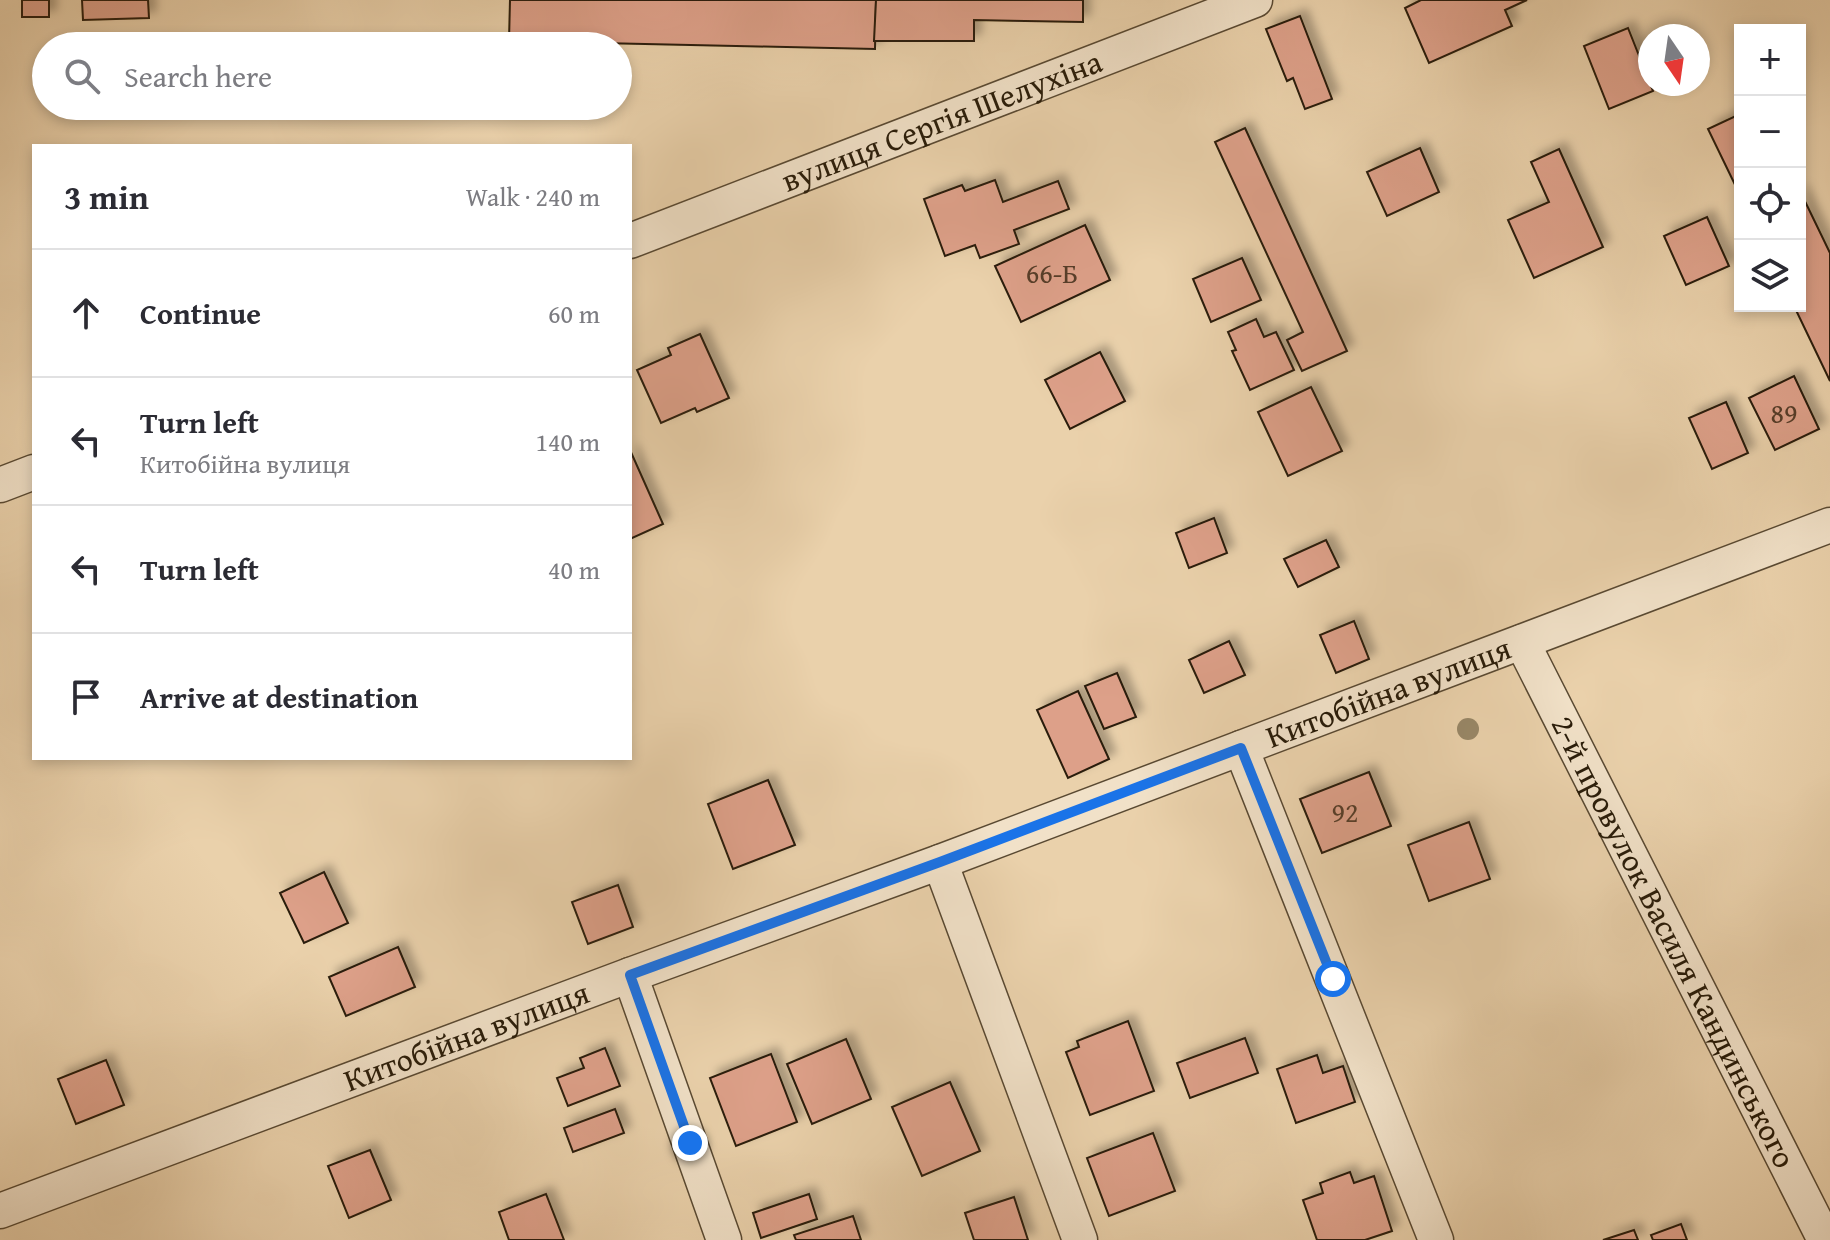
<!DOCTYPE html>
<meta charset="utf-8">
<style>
body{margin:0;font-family:"Gentium Book Plus",serif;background:#f7f7f7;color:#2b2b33}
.controls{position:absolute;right:24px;top:24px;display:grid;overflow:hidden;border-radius:0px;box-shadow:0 4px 12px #0003}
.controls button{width:72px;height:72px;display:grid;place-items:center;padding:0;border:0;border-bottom:2px solid #e1e1e2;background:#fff;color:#2b2b33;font:40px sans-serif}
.compass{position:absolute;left:1638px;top:24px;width:72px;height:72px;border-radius:50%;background:#fff;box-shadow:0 4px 12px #0003;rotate:167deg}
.stop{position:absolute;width:24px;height:24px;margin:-18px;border:6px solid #1a73e8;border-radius:50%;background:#fff}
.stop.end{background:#1a73e8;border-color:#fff;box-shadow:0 2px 8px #0008}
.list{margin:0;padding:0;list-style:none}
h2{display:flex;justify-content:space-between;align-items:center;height:104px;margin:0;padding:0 32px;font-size:34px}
h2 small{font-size:26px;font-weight:400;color:#7c7c81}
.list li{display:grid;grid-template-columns:52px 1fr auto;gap:24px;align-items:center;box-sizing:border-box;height:128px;padding:0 32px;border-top:2px solid #e1e1e2}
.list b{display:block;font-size:30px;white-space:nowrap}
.list p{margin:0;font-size:26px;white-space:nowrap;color:#7c7c81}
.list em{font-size:26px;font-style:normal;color:#7c7c81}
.icon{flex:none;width:44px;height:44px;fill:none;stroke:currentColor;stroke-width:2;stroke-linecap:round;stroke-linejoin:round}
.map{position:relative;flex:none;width:1830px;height:1240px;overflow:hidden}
.search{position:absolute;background:#fff;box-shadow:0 4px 12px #0003;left:32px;top:32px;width:600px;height:88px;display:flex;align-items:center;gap:20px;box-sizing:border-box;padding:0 28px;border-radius:44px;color:#7c7c81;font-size:30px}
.panel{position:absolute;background:#fff;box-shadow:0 4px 12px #0003;left:32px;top:144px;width:600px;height:616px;border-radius:0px}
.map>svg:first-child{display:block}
</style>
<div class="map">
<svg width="1830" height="1240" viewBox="0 0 1830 1240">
<defs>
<filter id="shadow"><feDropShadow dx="7" dy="-7" stdDeviation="4" flood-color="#0004"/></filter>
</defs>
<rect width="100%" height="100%" fill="#ead1ab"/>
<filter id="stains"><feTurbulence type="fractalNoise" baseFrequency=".0025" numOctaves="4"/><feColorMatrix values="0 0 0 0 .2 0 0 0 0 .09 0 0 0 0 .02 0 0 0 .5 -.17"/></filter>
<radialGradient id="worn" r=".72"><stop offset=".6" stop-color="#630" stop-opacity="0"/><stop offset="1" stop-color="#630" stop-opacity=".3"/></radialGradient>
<g fill="#dda089" stroke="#291c09" stroke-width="2" filter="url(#shadow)">
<rect x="22" y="0" width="27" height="17"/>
<polygon points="82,0 148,0 149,18 83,20"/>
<polygon points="510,0 876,0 875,49 509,41"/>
<polygon points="876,0 1083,0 1083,22 974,20 974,41 874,41"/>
<polygon points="1421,0 1527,0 1505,10 1512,26 1429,63 1405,8"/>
<polygon points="1300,16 1332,99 1305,109 1293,78 1287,81 1266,29"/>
<polygon points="1628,28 1653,91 1609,109 1584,46"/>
<polygon points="1740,114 1740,195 1708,129"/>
<polygon points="1245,128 1347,351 1302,371 1287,340 1303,332 1215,142"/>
<polygon points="1420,148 1439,192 1387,216 1367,172"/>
<polygon points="1559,149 1603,247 1534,278 1508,220 1549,202 1531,162"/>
<polygon points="995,180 1003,202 1058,181 1069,209 1014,230 1019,244 980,258 975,245 945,256 924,199 962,185 965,191"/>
<polygon points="1800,191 1830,253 1830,381 1794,306 1800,306"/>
<polygon points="1707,217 1729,266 1686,285 1664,236"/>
<polygon points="1085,225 1110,280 1021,322 995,266"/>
<polygon points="1242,258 1261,300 1211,322 1193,279"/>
<polygon points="1256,319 1264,337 1276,332 1294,370 1250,390 1232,351 1236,350 1228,332"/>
<polygon points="700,334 729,398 697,412 695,408 661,423 637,370 671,355 668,348"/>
<polygon points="1100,352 1125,401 1070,429 1045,380"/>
<polygon points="1794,376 1819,429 1775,450 1749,398"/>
<polygon points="1311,387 1342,451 1288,476 1258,412"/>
<polygon points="1726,402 1748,453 1712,469 1689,418"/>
<polygon points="630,450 663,524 630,539"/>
<polygon points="1214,518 1227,553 1189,568 1176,533"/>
<polygon points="1326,540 1339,567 1298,587 1284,559"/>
<polygon points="1354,621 1369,659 1336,673 1320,635"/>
<polygon points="1229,641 1245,675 1204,693 1189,660"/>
<polygon points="1117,673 1136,717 1104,729 1085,686"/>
<polygon points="1078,691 1109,759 1068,778 1037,710"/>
<polygon points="1369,772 1391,826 1322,853 1300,799"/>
<polygon points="768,780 795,845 733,869 708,804"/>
<polygon points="1469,822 1490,879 1429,901 1408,845"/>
<polygon points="324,872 348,923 304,943 280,893"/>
<polygon points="618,885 633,927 588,944 572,902"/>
<polygon points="398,947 415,987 346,1016 329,977"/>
<polygon points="1128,1021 1154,1091 1090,1115 1066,1052 1079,1047 1077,1041"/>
<polygon points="1245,1038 1258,1073 1190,1098 1177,1063"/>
<polygon points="846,1039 871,1099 812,1124 787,1064"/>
<polygon points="605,1048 620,1086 568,1106 557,1078 584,1068 580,1058"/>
<polygon points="771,1054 797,1122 736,1146 710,1078"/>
<polygon points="1317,1055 1323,1073 1343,1066 1355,1102 1296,1123 1277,1069"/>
<polygon points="106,1060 124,1105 76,1124 58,1079"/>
<polygon points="950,1082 980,1151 922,1176 892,1107"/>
<polygon points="615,1109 624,1133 573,1152 564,1128"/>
<polygon points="1153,1133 1175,1191 1109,1216 1087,1158"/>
<polygon points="370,1150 391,1200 349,1218 328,1166"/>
<polygon points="1350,1172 1354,1183 1374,1176 1392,1231 1365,1240 1317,1240 1303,1200 1323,1193 1320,1183"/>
<polygon points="546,1194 564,1240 509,1240 499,1212"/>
<polygon points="809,1194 817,1219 761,1238 753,1213"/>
<polygon points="1014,1197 1028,1240 974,1240 965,1213"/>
<polygon points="853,1216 861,1240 796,1240 794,1235"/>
<polygon points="1681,1224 1687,1240 1653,1240 1651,1235"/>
<polygon points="1634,1230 1638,1240 1603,1240"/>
</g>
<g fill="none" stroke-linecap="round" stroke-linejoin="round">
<defs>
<g id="street">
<path id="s1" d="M630,241L1255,0"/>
<polyline points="0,485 34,472"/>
<path id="s2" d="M1522,642L1825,1240"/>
<polyline points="1241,748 1436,1240"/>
<polyline points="940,862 1080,1240"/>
<polyline points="630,975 724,1240"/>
<path id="s3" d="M0,1211L630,975L940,862L1830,525"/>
</g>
</defs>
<use href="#street" stroke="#594932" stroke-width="37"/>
<use href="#street" stroke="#f1e1c8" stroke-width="34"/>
</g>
<circle fill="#988767" cx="1468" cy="729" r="11"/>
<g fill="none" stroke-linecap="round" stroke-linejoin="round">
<polyline stroke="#1a73e8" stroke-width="10" points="690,1143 630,975 940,862 1241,748 1333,979"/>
</g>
<g text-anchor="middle" stroke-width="8" stroke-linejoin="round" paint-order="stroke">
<g font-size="28" fill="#563d29">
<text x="1052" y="283">66-Б</text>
<text x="1784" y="423">89</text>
<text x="1345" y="822">92</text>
</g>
<g font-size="32" fill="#291c09" stroke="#f1e1c8">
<text dy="11" stroke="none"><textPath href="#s1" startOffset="334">вулиця Сергія Шелухіна</textPath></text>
<text dy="11" stroke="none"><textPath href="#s3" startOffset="1482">Китобійна вулиця</textPath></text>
<text dy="11" stroke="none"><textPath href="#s2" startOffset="336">2-й провулок Василя Кандинського</textPath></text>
<text dy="11" stroke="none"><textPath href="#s3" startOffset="498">Китобійна вулиця</textPath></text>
</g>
</g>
<rect width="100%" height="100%" filter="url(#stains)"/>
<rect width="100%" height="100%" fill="url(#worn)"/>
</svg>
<div class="controls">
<button>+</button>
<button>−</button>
<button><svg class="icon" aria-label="locate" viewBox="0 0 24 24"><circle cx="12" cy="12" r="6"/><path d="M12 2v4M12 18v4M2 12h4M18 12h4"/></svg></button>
<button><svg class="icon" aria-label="layers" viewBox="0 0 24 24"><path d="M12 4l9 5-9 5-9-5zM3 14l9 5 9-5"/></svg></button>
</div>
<svg class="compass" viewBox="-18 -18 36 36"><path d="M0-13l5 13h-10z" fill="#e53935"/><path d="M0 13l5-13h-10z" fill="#7c7c81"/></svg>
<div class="stop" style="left:1333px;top:979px"></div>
<div class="stop end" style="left:690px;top:1143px"></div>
<div class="search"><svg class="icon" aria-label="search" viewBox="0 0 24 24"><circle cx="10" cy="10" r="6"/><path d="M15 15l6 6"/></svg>Search here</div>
<section class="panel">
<h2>3 min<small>Walk · 240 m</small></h2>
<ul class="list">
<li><svg class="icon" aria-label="ahead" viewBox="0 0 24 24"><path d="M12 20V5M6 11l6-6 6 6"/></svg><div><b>Continue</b></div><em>60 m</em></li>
<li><svg class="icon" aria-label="left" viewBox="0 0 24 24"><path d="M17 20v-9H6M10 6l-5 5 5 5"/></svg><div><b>Turn left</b><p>Китобійна вулиця</p></div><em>140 m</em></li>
<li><svg class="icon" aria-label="left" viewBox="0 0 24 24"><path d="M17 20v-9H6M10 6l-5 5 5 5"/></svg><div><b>Turn left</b></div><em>40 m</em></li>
<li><svg class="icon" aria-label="arrive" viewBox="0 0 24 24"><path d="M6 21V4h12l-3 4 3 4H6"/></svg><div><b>Arrive at destination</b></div></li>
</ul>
</section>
</div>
